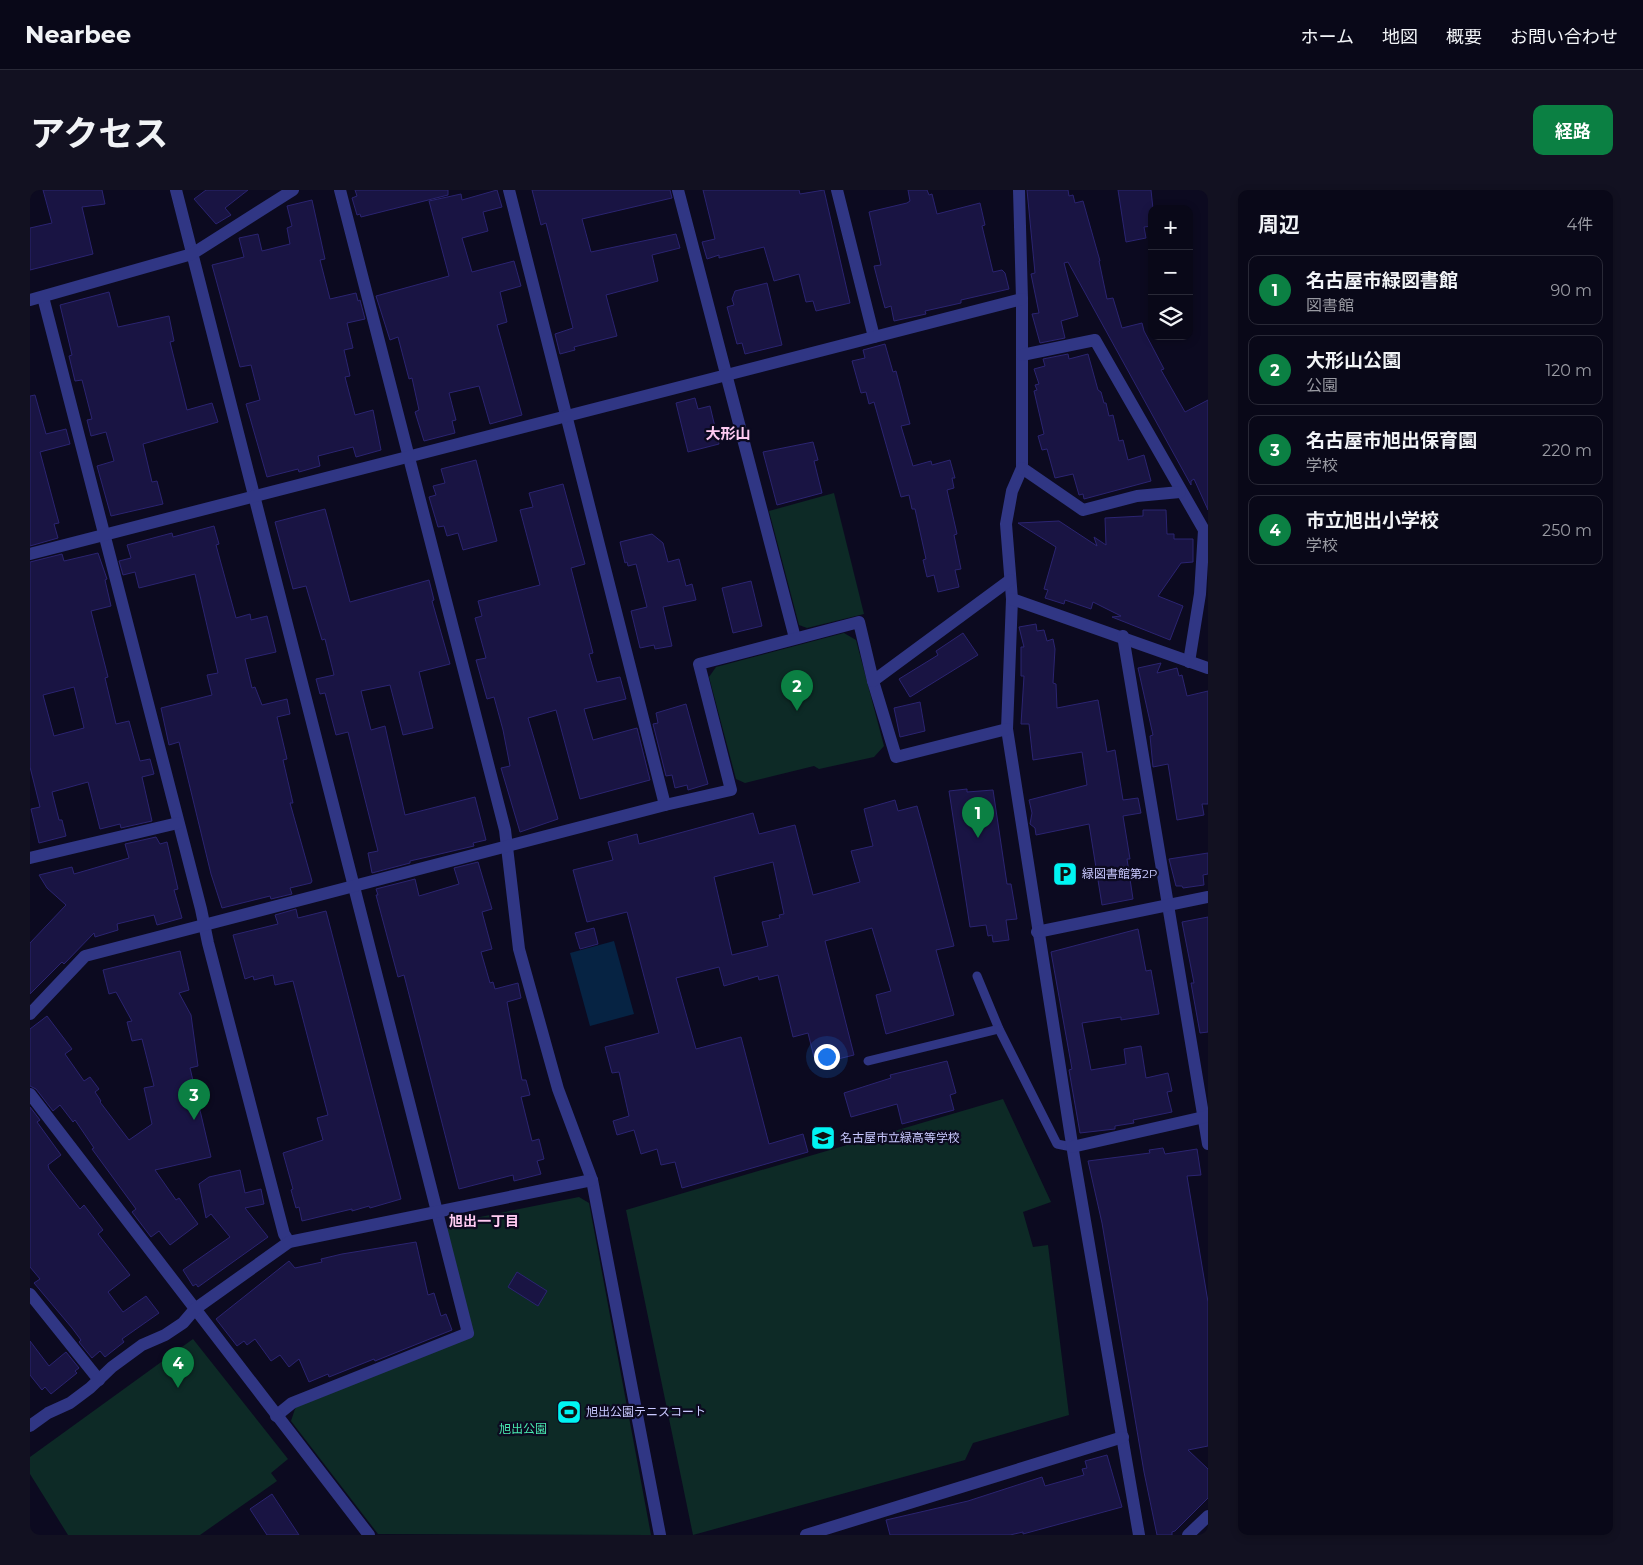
<!DOCTYPE html>
<html lang="ja">
<meta charset="utf-8">
<style>
body{margin:0;font-family:Montserrat,"Noto Sans JP",sans-serif;background:#121121;color:#f1f3f6}
.controls{position:absolute;right:15px;top:15px;display:grid;overflow:hidden;border-radius:10px;box-shadow:0 2px 8px #0003}
.controls button{width:45px;height:45px;display:grid;place-items:center;padding:0;border:0;border-bottom:1px solid #292937;background:#090818;color:#f1f3f6;font:25px sans-serif}
.you{position:absolute;left:796px;top:866px;width:18px;height:18px;margin:-12px;border:4px solid #fff;border-radius:50%;background:#1a73e8;box-shadow:0 0 0 8px #1a73e833}
.badge{display:grid;place-items:center;width:32px;height:32px;border-radius:50%;background:#0b8043;color:#fff;font-size:16px;font-weight:700}
.pin{position:absolute;translate:-50% -41px;filter:drop-shadow(0 1px 2px #0008)}
.pin::after{content:'';position:absolute;top:26px;width:18px;height:15px;background:inherit;clip-path:polygon(0 0,100% 0,50% 100%)}
.list{margin:0;padding:0;list-style:none}
h2{display:flex;justify-content:space-between;align-items:center;height:65px;margin:0;padding:0 20px;font-size:21px}
h2 small{font-size:16px;font-weight:400;color:#999aa2}
.list li{display:grid;grid-template-columns:32px 1fr auto;gap:15px;align-items:center;box-sizing:border-box;height:70px;margin:0 10px 10px;padding:0 10px;border:1px solid #292937;border-radius:10px}
.list b{display:block;font-size:19px;white-space:nowrap}
.list p{margin:0;font-size:16px;white-space:nowrap;color:#999aa2}
.list em{font-size:16px;font-style:normal;color:#999aa2}
.icon{flex:none;width:28px;height:28px;fill:none;stroke:currentColor;stroke-width:2;stroke-linecap:round;stroke-linejoin:round}
.map{position:relative;flex:none;width:1178px;height:1345px;overflow:hidden;border-radius:10px}
header{display:flex;align-items:center;gap:30px;box-sizing:border-box;height:70px;padding:0 25px;background:#090818;border-bottom:1px solid #292937}
header strong{font-size:24px}
nav{display:flex;gap:28px;margin-inline-start:auto;font-size:18px}
.intro{display:flex;align-items:center;justify-content:space-between;box-sizing:border-box;height:120px;padding:0 30px}
h1{margin:0;font-size:35px}
.button{padding:12px 22px;border-radius:10px;background:#0b8043;color:#fff;font-size:18px;font-weight:700}
main{display:flex;gap:30px;padding:0 30px}
aside{flex:1;background:#090818;border-radius:10px;box-shadow:0 2px 8px #0003}
.map>svg:first-child{display:block}
</style>
<header>
<strong>Nearbee</strong>
<nav><a>ホーム</a><a>地図</a><a>概要</a><a>お問い合わせ</a></nav>
</header>
<div class="intro"><h1>アクセス</h1><a class="button">経路</a></div>
<main>
<div class="map">
<svg width="1178" height="1345" viewBox="0 0 1178 1345">
<rect width="100%" height="100%" fill="#0c0a20"/>
<g fill="#0d2a26">
<polygon points="804,303 834,424 777,438 769,435 739,321"/>
<polygon points="814,443 826,450 854,556 844,567 789,579 784,576 715,593 706,589 679,487 686,477"/>
<polygon points="973,909 1021,1012 993,1022 1003,1057 1018,1055 1039,1225 943,1253 935,1270 663,1345 596,1020"/>
<polygon points="549,1007 559,1013 621,1345 348,1344 261,1231 266,1216 443,1145 416,1041 420,1033"/>
<polygon points="163,1149 258,1269 241,1283 247,1291 170,1345 38,1345 0,1284 0,1267"/>
</g>
<polygon fill="#062343" points="584,751 604,824 560,836 540,763"/>
<g fill="#191443" stroke="#2b2471" fill-rule="evenodd">
<polygon points="13,0 72,0 75,14 52,17 63,64 0,80 0,38 22,33"/>
<polygon points="176,0 218,0 195,18 201,25 186,34 164,9"/>
<polygon points="325,0 418,0 418,5 331,27 330,24 327,25 322,8 327,6"/>
<polygon points="467,0 472,17 453,22 458,41 432,48 442,82 484,71 491,96 470,102 477,132 467,135 492,225 460,234 449,196 419,203 426,230 422,231 425,243 394,251 385,222 389,220 382,188 379,189 368,147 360,150 346,106 419,86 399,11 431,4 432,10"/>
<polygon points="502,0 640,0 642,8 552,29 561,62 646,44 650,58 622,65 628,91 576,105 587,146 544,157 545,160 530,164 525,144 543,138 516,33 511,35"/>
<polygon points="673,0 769,0 770,4 794,0 820,113 786,121 783,111 776,112 769,84 744,91 734,57 689,68 689,65 677,69 672,52 685,49"/>
<polygon points="878,0 897,0 899,5 902,4 907,24 950,13 955,35 952,36 963,82 972,80 975,83 979,99 931,110 931,113 895,121 896,124 864,131 861,116 855,118 852,107 844,76 851,75 839,22 877,13 880,11"/>
<polygon points="997,0 1038,0 1039,6 1043,5 1045,13 1053,11 1070,71 1069,71 1077,109 1083,108 1092,138 1112,133 1114,141 1134,179 1131,180 1155,222 1178,210 1178,320 1164,289 1161,291 1161,295 1038,72 1034,73 1048,126 1031,131 1035,148 1010,153 1002,124 1009,123 1001,84 1005,83"/>
<polygon points="1088,0 1121,0 1123,19 1122,36 1114,37 1116,48 1096,52"/>
<polygon points="282,10 295,69 290,70 300,109 326,103 328,111 330,110 335,129 317,133 323,158 314,160 320,186 315,187 325,225 343,220 351,260 326,267 323,257 288,266 290,276 269,282 268,279 237,287 216,214 230,210 221,175 210,177 182,75 214,67 209,48 228,44 232,61 260,54 257,38 262,36 257,16"/>
<polygon points="737,93 752,155 715,164 712,153 707,154 697,117 704,115 702,109 705,101"/>
<polygon points="79,102 88,137 139,126 144,151 140,152 157,220 182,213 188,232 113,254 122,292 127,291 133,314 81,326 67,276 84,271 76,242 61,246 57,230 62,229 52,190 45,191 39,166 42,165 30,115"/>
<polygon points="855,154 863,182 866,181 880,234 871,236 883,276 901,271 902,275 920,270 925,288 922,288 924,298 917,300 927,344 924,345 931,379 925,380 929,397 908,402 904,385 897,387 893,370 896,369 885,319 882,319 879,305 871,307 844,212 839,214 836,202 831,203 822,171 835,168 833,160"/>
<polygon points="1038,164 1039,169 1058,164 1068,200 1071,202 1074,213 1076,213 1079,226 1083,225 1089,251 1093,250 1098,270 1114,265 1121,291 1054,309 1053,304 1049,305 1043,284 1025,288 1017,259 1012,260 1008,246 1014,244 1004,201 1007,200 1005,195 1009,194 1004,179 1015,176 1013,169"/>
<polygon points="5,205 16,244 36,239 40,254 10,262 29,333 24,334 28,348 0,356 0,206"/>
<polygon points="665,208 668,219 680,216 689,254 658,262 646,213"/>
<polygon points="783,252 788,270 784,271 792,303 747,315 733,262"/>
<polygon points="446,270 467,351 433,360 428,343 417,346 414,336 408,337 399,307 406,305 403,296 415,293 411,279"/>
<polygon points="533,294 555,374 541,378 563,463 559,464 567,492 590,487 596,509 554,519 563,550 607,538 620,590 550,609 526,520 498,528 528,629 490,642 471,578 480,576 473,540 464,507 457,509 446,470 456,468 445,428 452,426 448,411 510,395 490,320 503,317 499,303"/>
<polygon points="295,319 320,412 399,390 404,410 402,411 420,474 389,482 403,538 373,545 360,495 331,501 341,540 355,536 375,625 445,607 456,650 443,653 444,656 380,671 380,673 342,683 338,663 348,661 318,542 306,545 295,503 290,504 286,489 304,485 295,449 292,450 276,396 263,399 245,332"/>
<polygon points="1113,320 1136,320 1137,344 1144,344 1144,349 1163,349 1163,372 1151,373 1128,406 1153,416 1140,450 1082,427 1091,426 1063,412 1061,419 1035,410 1034,414 1015,408 1018,400 1014,399 1026,357 988,333 1029,331 1067,356 1064,347 1076,355 1075,328 1113,326"/>
<polygon points="184,336 189,354 186,355 206,428 220,424 221,430 237,426 246,462 215,469 222,498 225,497 232,515 257,509 260,524 247,527 257,569 253,570 263,613 260,613 282,691 281,693 260,698 262,704 241,709 240,706 192,718 181,684 149,552 139,555 131,518 182,505 177,485 188,483 165,384 109,398 105,382 93,385 89,371 101,368 97,355 142,343 143,347"/>
<polygon points="622,344 633,353 638,372 649,369 656,396 662,394 666,410 633,417 642,456 625,459 624,455 610,458 601,421 617,417 606,374 598,376 597,372 595,373 590,352"/>
<path d="M68,363L77,389L75,390L81,416L61,421L78,487L75,488L86,534L99,531L110,571L120,569L124,584L112,587L122,631L91,638L90,634L70,639L58,592L22,602L29,630H32L36,646L9,653L1,619L10,617L0,577V372L32,364L34,371ZM44,497L54,538L24,546L13,505Z"/>
<polygon points="721,391 732,436 703,443 692,398"/>
<polygon points="1006,434 1007,441 1014,440 1017,451 1023,449 1025,459 1023,493 1026,494 1027,518 1068,510 1077,562 1085,560 1093,610 1108,608 1111,623 1093,626 1100,669 1097,669 1103,709 1072,715 1059,634 1006,645 1005,638 1000,634 1002,623 999,610 1057,595 1052,562 1003,570 999,534 991,534 994,486 991,486 991,457 994,457 989,437"/>
<polygon points="933,443 948,465 880,507 869,489 908,465 906,461"/>
<polygon points="1131,473 1127,483 1147,478 1149,486 1152,485 1157,506 1178,501 1178,614 1172,614 1174,625 1147,630 1138,574 1123,577 1120,546 1123,545 1108,478"/>
<polygon points="890,512 895,541 870,547 864,518"/>
<polygon points="656,514 678,594 658,600 657,595 645,598 642,585 636,586 623,534 628,533 626,523"/>
<polygon points="937,599 937,602 963,600 977,694 981,694 987,729 976,730 979,750 963,752 962,745 958,746 956,735 940,737 919,601"/>
<path d="M865,610L868,621L887,616L897,652L924,756L906,760L924,825L856,844L846,805L861,801L842,738L795,751L824,865L796,872L794,864L784,867L778,843L763,847L748,785L729,790L728,786L694,796L689,777L646,788L666,859L711,847L739,954L773,944L778,962L652,998L645,972L631,975L627,959L611,964L604,940L587,945L583,931L599,926L589,882L582,883L575,857L629,843L597,722L557,732L543,680L583,670L578,652L607,644L609,654L723,623L729,644L765,635L783,705L830,692L821,661L843,656L834,619ZM743,672L754,724L749,725L750,728L732,732L738,756L702,765L684,687Z"/>
<polygon points="126,647 130,654 137,652 148,699 144,700 152,728 127,735 124,725 87,734 88,740 65,747 64,743 34,774 32,772 0,804 0,753 36,715 17,698 9,685 42,677 44,684 99,668 95,654"/>
<polygon points="1178,663 1178,684 1173,685 1174,695 1153,698 1152,696 1146,696 1139,669"/>
<polygon points="448,672 462,719 452,722 462,759 451,762 460,793 463,792 465,799 488,793 491,808 477,812 492,890 496,890 500,905 491,907 502,951 509,949 514,969 507,971 511,984 484,991 483,985 429,999 374,785 368,787 346,705 348,705 346,699 385,689 389,706 429,694 424,678"/>
<polygon points="266,719 268,728 296,721 371,1009 340,1018 339,1016 322,1021 322,1019 272,1031 269,1017 266,1018 261,1000 263,999 253,963 293,950 287,928 298,925 263,791 245,795 243,785 224,790 223,786 215,789 203,745 248,734 245,725"/>
<polygon points="1178,727 1178,842 1170,843 1161,793 1164,793 1152,732"/>
<polygon points="564,738 568,754 550,759 545,743"/>
<polygon points="1108,739 1116,781 1121,780 1129,824 1091,830 1091,827 1052,833 1061,880 1096,874 1094,859 1111,856 1116,888 1138,883 1142,901 1137,902 1142,922 1103,930 1104,933 1085,936 1085,939 1050,943 1039,880 1042,879 1021,762"/>
<polygon points="150,761 159,800 149,803 161,825 168,876 160,878 181,967 125,980 146,1010 149,1008 168,1034 140,1055 129,1041 121,1047 102,1022 106,1019 62,959 64,958 45,930 43,932 30,915 23,921 6,899 0,896 0,839 17,826 42,859 35,864 54,891 60,887 69,899 65,902 71,911 70,912 99,950 122,934 114,898 124,896 112,849 102,851 97,832 102,831 86,802 79,804 73,780"/>
<polygon points="917,871 926,903 920,905 924,920 872,934 867,914 821,927 814,903 861,888 860,885"/>
<polygon points="0,917 10,930 7,932 31,965 18,975 19,979 50,1019 54,1015 73,1040 68,1044 100,1085 78,1102 93,1122 116,1106 129,1123 92,1149 94,1152 75,1167 70,1161 62,1168 49,1152 51,1150 42,1138 4,1093 10,1089 0,1077"/>
<polygon points="1133,958 1135,964 1167,959 1171,985 1157,986 1178,1112 1178,1256 1158,1260 1178,1279 1178,1308 1145,1341 1142,1342 1142,1345 1127,1345 1114,1282 1072,1033 1058,971 1120,963 1119,960"/>
<polygon points="210,980 215,1003 231,999 234,1014 215,1018 238,1047 168,1097 166,1094 163,1096 153,1080 200,1047 181,1024 176,1028 169,994 179,987"/>
<polygon points="386,1052 398,1105 404,1103 411,1126 416,1124 422,1140 345,1171 344,1169 299,1187 298,1184 279,1192 269,1169 259,1177 250,1165 241,1171 225,1149 217,1155 214,1151 207,1156 186,1129 259,1071 265,1078 292,1072 291,1069 312,1064"/>
<polygon points="487,1082 517,1101 508,1116 478,1097"/>
<polygon points="0,1151 19,1176 36,1162 49,1178 45,1181 47,1183 21,1204 15,1197 12,1200 0,1185"/>
<polygon points="1077,1265 1092,1317 993,1344 993,1342 980,1345 860,1345 856,1330 938,1311 1012,1287 1015,1296 1054,1285 1052,1279 1057,1278 1055,1271"/>
<polygon points="242,1304 269,1345 237,1345 220,1319"/>
</g>
<g fill="none" stroke-linecap="round" stroke-linejoin="round">
<g stroke="#303684" stroke-width="9">
<polyline points="947,786 969,839 1027,954 1042,957"/>
<polyline points="838,871 969,839"/>
</g>
<g stroke="#303684" stroke-width="12">
<polyline points="146,0 438,1143 262,1213 246,1226"/>
<polyline points="310,0 475,640 489,759 528,899 562,990 630,1345"/>
<polyline points="479,0 635,615"/>
<polyline points="648,0 765,448"/>
<polyline points="807,0 844,147"/>
<polyline points="989,0 992,109 992,278 982,301 976,334 982,409 977,539 1044,967 1109,1345"/>
<polyline points="13,107 171,719 178,753 254,1044 259,1052"/>
<polyline points="0,110 162,64 263,0"/>
<polyline points="992,165 1065,150 1174,340 1170,404 1159,472"/>
<polyline points="992,278 1053,320 1107,306 1150,302"/>
<polyline points="0,364 992,109"/>
<polyline points="982,409 1178,478"/>
<polyline points="1093,446 1178,954"/>
<polyline points="843,491 866,567 977,539"/>
<polyline points="0,668 148,633"/>
<polyline points="1007,742 1178,707"/>
<polyline points="0,824 55,766 635,615 701,600 669,474 829,432 843,491 980,390"/>
<polyline points="0,904 339,1345"/>
<polyline points="1042,957 1178,926"/>
<polyline points="0,1104 69,1190"/>
<polyline points="0,1236 18,1223 40,1213 60,1198 82,1177 112,1155 135,1145 153,1133 165,1119 259,1052 562,990"/>
<polyline points="776,1345 1093,1247"/>
<polyline points="1158,1345 1178,1326"/>
</g>
</g>
<defs>
<symbol id="parking-square" viewBox="-11 -11 22 22"><rect x="-9" y="-9" width="18" height="18" rx="4" fill="#00f4f3" stroke="#0c0a20"/><path d="M-3.5-5.5H1a3.5 3.5 0 0 1 0 7H-1V5.5H-3.5ZM-1-3.4V-.6H.8a1.4 1.4 0 0 0 0-2.8Z" fill="#111"/></symbol>
<symbol id="school-square" viewBox="-11 -11 22 22"><rect x="-9" y="-9" width="18" height="18" rx="4" fill="#00f4f3" stroke="#0c0a20"/><path d="M0-5L7-2L0 1L-7-2ZM-4 1L0 2.5L4 1V4Q0 6-4 4Z" fill="#111"/></symbol>
<symbol id="stadium-square" viewBox="-11 -11 22 22"><rect x="-9" y="-9" width="18" height="18" rx="4" fill="#00f4f3" stroke="#0c0a20"/><path d="M0-5a6.5 5 0 1 0 0 10a6.5 5 0 1 0 0-10ZM-3.5-1.8h7v3.6h-7Z" fill="#111"/></symbol>
</defs>
<g fill-rule="evenodd">
<use href="#parking-square" x="1021" y="670" width="28" height="28"/>
<use href="#school-square" x="779" y="934" width="28" height="28"/>
<use href="#stadium-square" x="525" y="1208" width="28" height="28"/>
</g>
<g text-anchor="middle" stroke-width="4.5" stroke-linejoin="round" paint-order="stroke">
<g font-size="12" fill="#c9c9ff" stroke="#0c0a20" text-anchor="start">
<text x="1052" y="688">緑図書館第2P</text>
<text x="810" y="952">名古屋市立緑高等学校</text>
<text x="556" y="1226">旭出公園テニスコート</text>
</g>
<g font-size="12" fill="#4aebb1" stroke="#0c0a20">
<text x="493" y="1243">旭出公園</text>
</g>
<g font-size="14" font-weight="bold" fill="#ffcbf2" stroke="#0c0a20">
<text x="454" y="1036">旭出一丁目</text>
</g>
<g font-size="15" font-weight="bold" fill="#ffcbf2" stroke="#0c0a20">
<text x="698" y="249">大形山</text>
</g>
</g>
</svg>
<div class="controls">
<button>+</button>
<button>−</button>
<button><svg class="icon" aria-label="layers" viewBox="0 0 24 24"><path d="M12 4l9 5-9 5-9-5zM3 14l9 5 9-5"/></svg></button>
</div>
<div class="you"></div>
<div class="pin badge" style="left:948px;top:648px">1</div>
<div class="pin badge" style="left:767px;top:521px">2</div>
<div class="pin badge" style="left:164px;top:930px">3</div>
<div class="pin badge" style="left:148px;top:1198px">4</div>
</div>
<aside>
<h2>周辺<small>4件</small></h2>
<ul class="list">
<li><span class="badge">1</span><div><b>名古屋市緑図書館</b><p>図書館</p></div><em>90 m</em></li>
<li><span class="badge">2</span><div><b>大形山公園</b><p>公園</p></div><em>120 m</em></li>
<li><span class="badge">3</span><div><b>名古屋市旭出保育園</b><p>学校</p></div><em>220 m</em></li>
<li><span class="badge">4</span><div><b>市立旭出小学校</b><p>学校</p></div><em>250 m</em></li>
</ul>
</aside>
</main>
